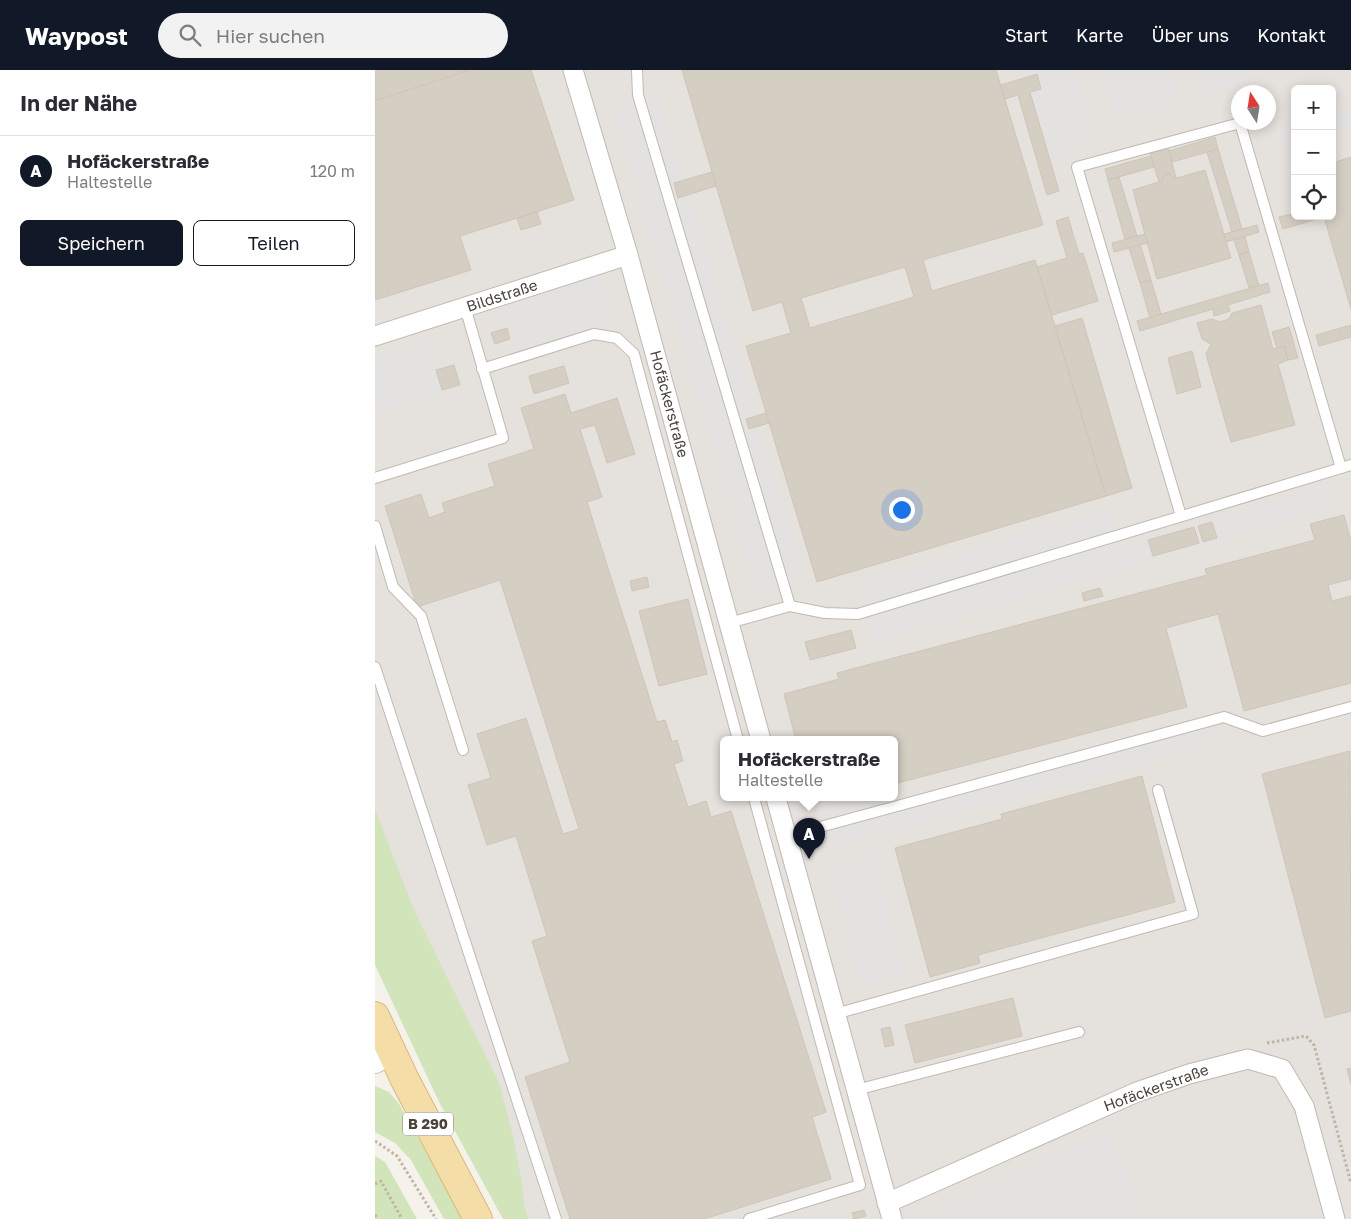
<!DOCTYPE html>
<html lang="de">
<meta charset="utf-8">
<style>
body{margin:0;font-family:"Golos Text",sans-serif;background:#f2f2f3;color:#2b2b33}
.controls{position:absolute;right:15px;top:15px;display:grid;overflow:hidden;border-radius:8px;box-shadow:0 2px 12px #0003}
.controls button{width:45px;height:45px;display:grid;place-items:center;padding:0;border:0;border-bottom:1px solid #e1e1e2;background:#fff;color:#2b2b33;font:25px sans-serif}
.compass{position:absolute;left:856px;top:15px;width:45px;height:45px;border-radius:50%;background:#fff;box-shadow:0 2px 12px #0003;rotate:348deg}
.you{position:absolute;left:526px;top:439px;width:18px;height:18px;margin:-12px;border:4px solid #fff;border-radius:50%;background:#1a73e8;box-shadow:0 0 0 8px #1a73e833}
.badge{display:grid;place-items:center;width:32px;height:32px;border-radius:50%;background:#111827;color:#fff;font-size:16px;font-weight:700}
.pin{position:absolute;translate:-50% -41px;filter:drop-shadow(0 1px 2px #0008)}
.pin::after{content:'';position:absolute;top:26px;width:18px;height:15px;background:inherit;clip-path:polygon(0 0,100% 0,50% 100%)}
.popup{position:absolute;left:345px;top:666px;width:178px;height:65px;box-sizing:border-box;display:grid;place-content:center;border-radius:8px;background:#fff;filter:drop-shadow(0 1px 4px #0005);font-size:16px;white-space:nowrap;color:#7c7c81}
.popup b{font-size:19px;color:#2b2b33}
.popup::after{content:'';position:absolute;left:50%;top:100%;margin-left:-10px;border:10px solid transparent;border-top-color:#fff}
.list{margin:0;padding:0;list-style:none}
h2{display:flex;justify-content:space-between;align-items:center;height:65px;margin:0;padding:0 20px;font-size:21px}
h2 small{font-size:16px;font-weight:400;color:#7c7c81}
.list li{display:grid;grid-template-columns:32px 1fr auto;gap:15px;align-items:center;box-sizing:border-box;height:70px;padding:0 20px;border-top:1px solid #e1e1e2}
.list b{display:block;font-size:19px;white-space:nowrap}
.list p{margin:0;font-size:16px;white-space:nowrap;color:#7c7c81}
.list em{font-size:16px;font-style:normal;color:#7c7c81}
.actions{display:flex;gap:10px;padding:15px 20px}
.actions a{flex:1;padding:11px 0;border:1px solid #111827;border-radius:8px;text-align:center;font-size:18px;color:#111827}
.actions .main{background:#111827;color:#fff}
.icon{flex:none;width:28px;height:28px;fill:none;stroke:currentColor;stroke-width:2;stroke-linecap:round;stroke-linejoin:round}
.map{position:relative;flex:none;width:976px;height:1149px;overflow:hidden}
header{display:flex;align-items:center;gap:30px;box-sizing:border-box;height:70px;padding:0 25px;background:#111827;color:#fff}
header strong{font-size:24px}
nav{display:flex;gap:28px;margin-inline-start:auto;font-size:18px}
.search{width:350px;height:45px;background:#f2f2f3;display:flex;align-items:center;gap:12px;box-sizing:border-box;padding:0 18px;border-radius:28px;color:#7c7c81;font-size:19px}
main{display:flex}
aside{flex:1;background:#fff}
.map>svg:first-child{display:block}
</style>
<header>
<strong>Waypost</strong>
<div class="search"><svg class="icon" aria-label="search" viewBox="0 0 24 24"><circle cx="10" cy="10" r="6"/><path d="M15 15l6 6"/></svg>Hier suchen</div>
<nav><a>Start</a><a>Karte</a><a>Über uns</a><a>Kontakt</a></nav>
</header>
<main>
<aside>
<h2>In der Nähe<small></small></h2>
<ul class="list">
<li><span class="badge">A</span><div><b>Hofäckerstraße</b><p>Haltestelle</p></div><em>120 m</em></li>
</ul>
<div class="actions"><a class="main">Speichern</a><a>Teilen</a></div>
</aside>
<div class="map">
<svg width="976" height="1149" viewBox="0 0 976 1149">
<rect width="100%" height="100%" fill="#f5f2ec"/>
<path fill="#e5e1dd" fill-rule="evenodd" d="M0,0H976V1149H139L0,874ZM920,19H957V146H920ZM864,22H894V52H864ZM349,670H519V728H349Z"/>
<g fill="#d1e4ba">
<polygon points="0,739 39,840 124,1013 138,1066 147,1113 149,1135 153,1149 128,1149 64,1032 0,895"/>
<polygon points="0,1016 14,1022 24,1034 89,1149 69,1149 36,1090 20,1073 0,1062"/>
<polygon points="0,1086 10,1092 42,1149 0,1149"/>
</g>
<g fill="#e4e2e0">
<polygon points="644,0 699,0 717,59 701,64 706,81 689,93 674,97"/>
<polygon points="725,0 796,0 805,32 740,51"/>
<polygon points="821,0 874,0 877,10 829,25"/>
<polygon points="284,25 428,503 380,517 237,40"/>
<polygon points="976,36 976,54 957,59 957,41"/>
<polygon points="920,53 920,71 905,75 900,59"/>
<polygon points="225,204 239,248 142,278 128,233"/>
<polygon points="52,271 68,322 0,344 0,287"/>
<polygon points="950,415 956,437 499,572 482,514 736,439 747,475"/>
<polygon points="830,659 835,675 453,778 440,730 450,728 504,728 509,746"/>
<polygon points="499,784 530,905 485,917 454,796"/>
<polygon points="732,1061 771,1149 553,1149 580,1130"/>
</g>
<g fill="#d5cec3" stroke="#cfc5b7" fill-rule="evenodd">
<polygon points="0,0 94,0 0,31"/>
<polygon points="94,0 156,0 199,130 85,166 96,200 0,230 0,31"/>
<path d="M307,0H621L668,155L548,190L557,221L660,190L731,426L442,512L371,276L416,263L407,232L378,241ZM530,197L539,227L435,258L426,228Z"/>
<polygon points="662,4 666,19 655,22 684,121 672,125 643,25 630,29 626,15"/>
<polygon points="840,67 843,79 797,92 794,81"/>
<polygon points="793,77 801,108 798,109 794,103 789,105 787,111 784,112 775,82"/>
<polygon points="843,79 867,159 857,162 832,82"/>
<polygon points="776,86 779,97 733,110 730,99"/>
<polygon points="976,87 976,239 949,147 908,159 904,147 920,143 920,146 957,146 957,93"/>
<polygon points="830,100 856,188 782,209 758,120 787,111 789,105 794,103 798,109"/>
<polygon points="337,102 341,116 303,128 299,113"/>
<polygon points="744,107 762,166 750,169 733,110"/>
<polygon points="162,142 166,154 146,160 142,148"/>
<polygon points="693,147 704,184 708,183 723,231 677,245 662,197 692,188 681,151"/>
<polygon points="882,155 884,162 851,172 849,164"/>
<polygon points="770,164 772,173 739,182 737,173"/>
<polygon points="870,166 874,182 864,185 859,170"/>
<polygon points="765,174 776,210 765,213 754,178"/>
<polygon points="874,182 884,216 874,218 864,185"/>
<polygon points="776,210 786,244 775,248 765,213"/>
<polygon points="893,213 895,222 853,235 855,241 839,246 838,239 765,261 762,251"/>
<polygon points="886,235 898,279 909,276 913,290 903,294 920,355 856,372 831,284 836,274 827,269 822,253 837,249 845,252 854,249 857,243"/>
<polygon points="707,248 757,418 731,426 680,256"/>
<polygon points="976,255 976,267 944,276 941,265"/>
<polygon points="914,257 923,288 913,290 909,276 902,278 897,262"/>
<polygon points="132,258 135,269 120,274 116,263"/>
<polygon points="817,281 826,317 802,324 793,288"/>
<polygon points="79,295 85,315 67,320 61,300"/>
<polygon points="189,296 194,313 159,324 154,306"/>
<polygon points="190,324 196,343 242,328 260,384 232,393 220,355 205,359 227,427 212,432 282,652 290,650 297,672 302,670 308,691 299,694 313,737 331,731 336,747 356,741 451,1042 437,1047 456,1109 329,1149 195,1149 150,1007 195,992 157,871 172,866 141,766 112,775 93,715 116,708 102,664 151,648 188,764 204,759 125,510 42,537 10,436 46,424 54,448 70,442 67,433 120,416 113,394 159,379 146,338"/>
<polygon points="391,343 394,353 374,359 371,349"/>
<polygon points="969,445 976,471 976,509 953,515 957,531 976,526 976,613 869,641 843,544 791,558 812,637 519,714 519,670 421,670 409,624 464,609 462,603 832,505 830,499 940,470 935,454"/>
<polygon points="837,452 842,468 828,472 823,456"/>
<polygon points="819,457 824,473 778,486 773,470"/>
<polygon points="272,507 274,517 257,521 255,511"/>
<polygon points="725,518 728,526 709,531 707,523"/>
<polygon points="313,529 332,604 284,616 264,541"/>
<polygon points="476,560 481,578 435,590 430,572"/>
<polygon points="975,681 976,941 950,948 887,704"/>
<polygon points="767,706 800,832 603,885 605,893 555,907 520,778 627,749 626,744"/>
<polygon points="638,928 647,966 540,993 530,955"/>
<polygon points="515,957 519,975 510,977 506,959"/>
<polygon points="976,998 976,1014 972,999"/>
<polygon points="489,1140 491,1146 479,1149 477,1143"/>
</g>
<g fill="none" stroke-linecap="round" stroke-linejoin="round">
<defs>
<g id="service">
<polyline points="262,0 263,25 415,536"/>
<polyline points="107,299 219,264 242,268 259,284 363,670"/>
<polyline points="0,408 128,368 90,237"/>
<polyline points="806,446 702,97 865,53 966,398"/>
<polyline points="0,456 18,517 46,546 88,680"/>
<polyline points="354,553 415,536 450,543 483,544 976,395"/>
<polyline points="0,597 181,1149"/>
<polyline points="412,766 849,647 888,661 976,637"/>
<polyline points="460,944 818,844 783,720"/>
<polyline points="481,1020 704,962"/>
<polyline points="374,1149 485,1115 379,728"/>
</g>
<g id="minor">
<polyline points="198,0 253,185 386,670"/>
<polyline points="0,266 253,185"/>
<polyline points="401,728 517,1149"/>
<polyline points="512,1133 762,1022 814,1004 873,989 907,999 929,1036 960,1149"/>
</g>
<polyline id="tertiary" points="0,991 16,982"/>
<polyline id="primary" points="0,946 30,1010 103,1149"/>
</defs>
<use href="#service" stroke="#bfbab0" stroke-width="12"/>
<use href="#minor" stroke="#bfbab0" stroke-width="21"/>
<use href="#tertiary" stroke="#bfbab0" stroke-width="26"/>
<use href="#primary" stroke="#d8ba77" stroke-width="30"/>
<g stroke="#c0b5a2" stroke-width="3" stroke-dasharray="2.5 2.5" stroke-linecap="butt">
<polyline points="892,973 931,966 939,975 976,1113"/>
<polyline points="0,1071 22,1086 61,1149"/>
<polyline points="0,1114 6,1111 27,1149"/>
<polyline points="0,1145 3,1149"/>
</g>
<use href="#service" stroke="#fff" stroke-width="10"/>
<use href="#minor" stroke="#fff" stroke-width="19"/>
<use href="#tertiary" stroke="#fff" stroke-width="24"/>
<use href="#primary" stroke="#f4dda6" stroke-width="28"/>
</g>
<g text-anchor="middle" stroke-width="4" stroke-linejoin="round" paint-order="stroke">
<rect fill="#fff" stroke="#807b75" stroke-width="1" x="28" y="1042.5" width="50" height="23" rx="4"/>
<g font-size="14" font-weight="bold" fill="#49433a">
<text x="53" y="1059">B 290</text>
</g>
<g font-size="15" fill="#49433a" stroke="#fff">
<text transform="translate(127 226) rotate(-18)" y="5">Bildstraße</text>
<text transform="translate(294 334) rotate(75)" y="5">Hofäckerstraße</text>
<text transform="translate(781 1018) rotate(-20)" y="5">Hofäckerstraße</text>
</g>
</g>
</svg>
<div class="controls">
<button>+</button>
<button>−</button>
<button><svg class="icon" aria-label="locate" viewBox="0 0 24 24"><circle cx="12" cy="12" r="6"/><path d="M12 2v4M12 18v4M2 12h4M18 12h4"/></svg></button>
</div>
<svg class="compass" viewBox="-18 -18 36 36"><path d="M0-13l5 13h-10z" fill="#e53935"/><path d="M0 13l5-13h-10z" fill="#7c7c81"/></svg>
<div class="you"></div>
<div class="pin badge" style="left:434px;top:789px">A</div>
<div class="popup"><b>Hofäckerstraße</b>Haltestelle</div>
</div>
</main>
